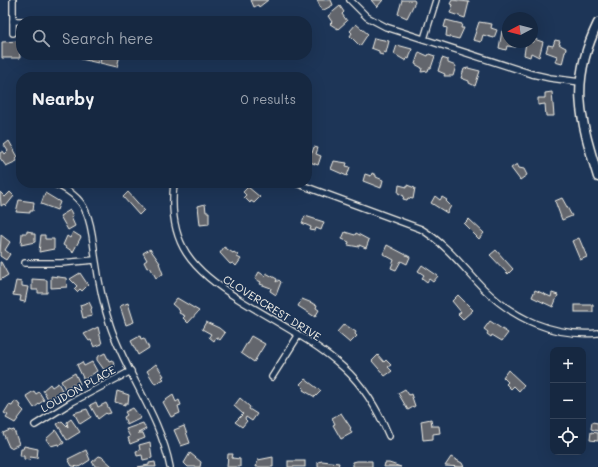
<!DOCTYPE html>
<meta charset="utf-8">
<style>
body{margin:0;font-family:Mali,sans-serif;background:#1f3048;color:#f1f3f6}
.controls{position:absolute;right:12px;bottom:12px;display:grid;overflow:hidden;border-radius:8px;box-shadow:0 4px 16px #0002}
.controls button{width:36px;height:36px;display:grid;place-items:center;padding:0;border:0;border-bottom:1px solid #35445a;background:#162841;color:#f1f3f6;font:20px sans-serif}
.compass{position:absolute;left:502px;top:12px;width:36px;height:36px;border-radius:50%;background:#162841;box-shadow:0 4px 16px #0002;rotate:263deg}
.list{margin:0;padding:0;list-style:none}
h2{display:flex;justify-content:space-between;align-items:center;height:52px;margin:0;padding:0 16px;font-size:17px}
h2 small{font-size:13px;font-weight:400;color:#9ea6b1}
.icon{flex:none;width:22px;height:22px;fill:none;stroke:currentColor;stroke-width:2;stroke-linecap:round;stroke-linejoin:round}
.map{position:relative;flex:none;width:598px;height:467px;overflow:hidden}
.search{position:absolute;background:#162841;box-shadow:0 4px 16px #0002;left:16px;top:16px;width:296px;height:44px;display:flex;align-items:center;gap:10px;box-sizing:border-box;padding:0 14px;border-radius:16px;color:#9ea6b1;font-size:15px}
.panel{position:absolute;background:#162841;box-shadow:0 4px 16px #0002;left:16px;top:72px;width:296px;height:116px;border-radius:16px}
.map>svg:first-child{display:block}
</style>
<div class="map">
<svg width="598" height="467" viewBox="0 0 598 467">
<rect width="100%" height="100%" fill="#1d3557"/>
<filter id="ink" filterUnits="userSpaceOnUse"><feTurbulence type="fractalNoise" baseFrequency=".025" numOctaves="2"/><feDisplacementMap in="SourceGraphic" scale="8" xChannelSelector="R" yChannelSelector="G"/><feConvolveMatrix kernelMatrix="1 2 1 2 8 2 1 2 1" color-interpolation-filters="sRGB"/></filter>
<g filter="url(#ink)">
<g fill="#63666d" stroke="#f4f1e8">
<polygon points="251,0 268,0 259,7 258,5 254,7"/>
<polygon points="317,0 331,0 333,5 322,11"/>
<polygon points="371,0 383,0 377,7"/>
<polygon points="402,0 414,0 415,2 407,18 398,14"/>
<polygon points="452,0 469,2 465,18 450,13 453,5 450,4"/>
<polygon points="340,6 344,12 342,14 347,21 338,29 330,24 332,22 328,16"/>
<polygon points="446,20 462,24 461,28 464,28 459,39 446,36 447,28 444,27"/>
<polygon points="479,22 492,24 491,28 497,30 494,38 483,35 481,42 473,40"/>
<polygon points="356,24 368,34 360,46 350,36 352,33 350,31"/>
<polygon points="502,31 508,31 508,42 518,42 516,47 507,46 506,50 499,48"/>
<polygon points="374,38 389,41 386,53 384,52 383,55 379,54 379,51 371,48"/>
<polygon points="534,39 543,42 539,57 531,53 530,57 524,55 526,42 533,42"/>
<polygon points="555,40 560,41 559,44 562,46 566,48 562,64 555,62 557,56 546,52 548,45 553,46"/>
<polygon points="19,41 20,58 2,58 2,42"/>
<polygon points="397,45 412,49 409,59 407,58 406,61 394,54"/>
<polygon points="419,52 428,56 429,54 435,56 431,68 429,68 428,71 421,72 422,68 415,64"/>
<polygon points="82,55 100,55 98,63 81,59"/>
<polygon points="102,55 120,55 117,67 100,63"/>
<polygon points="442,58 448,60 448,63 456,66 453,76 444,76 445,74 438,71"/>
<polygon points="468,68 480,71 475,86 469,83 469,81 461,78 464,69"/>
<polygon points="552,92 554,116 546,116 545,104 538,105 538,98 545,98 545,93"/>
<polygon points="9,141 18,157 16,159 17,161 6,166 0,158 0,153 3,151 5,154 8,151 4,145"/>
<polygon points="314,147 318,148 316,154 321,156 318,165 307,161 307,151 312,153"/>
<polygon points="334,161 347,163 346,166 350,167 347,176 331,169"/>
<polygon points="517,164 519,168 524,169 527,175 520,180 511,168"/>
<polygon points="372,173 376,175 376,177 383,180 381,188 363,181 365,174 371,176"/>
<polygon points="399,185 407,187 407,185 415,188 413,199 408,198 407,200 403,199 404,196 398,193"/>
<polygon points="248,187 260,197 254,203 251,201 250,203 244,197 246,195 243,192"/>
<polygon points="0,192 5,197 10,192 14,196 6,206 4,204 1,206"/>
<polygon points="128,192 144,210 139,215 123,197"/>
<polygon points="45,193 60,202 57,210 41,204"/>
<polygon points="435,196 440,200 442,197 447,200 446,201 451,206 447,213 431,203"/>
<polygon points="562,198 572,216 562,220 555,201"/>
<polygon points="19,200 34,202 33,211 30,211 30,213 16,212"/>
<polygon points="205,204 206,212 209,212 209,224 200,225 198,206"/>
<polygon points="70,210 73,216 71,217 75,226 68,230 60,216"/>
<polygon points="305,216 324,222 321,230 316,228 315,231 310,230 311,227 302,223"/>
<polygon points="469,219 484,233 479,239 464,224"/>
<polygon points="27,231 32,232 32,234 35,234 35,242 21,245 22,233 27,233"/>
<polygon points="73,232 81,237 73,252 63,245 67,236 70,238"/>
<polygon points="345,232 355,235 356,233 369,240 366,248 359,245 359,247 348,245 349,242 342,239"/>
<polygon points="1,235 10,242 5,250 10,254 6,260 0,256"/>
<polygon points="41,235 45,235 45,239 54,239 54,249 39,252"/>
<polygon points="579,238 587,257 580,260 572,241"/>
<polygon points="387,245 410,257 407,264 401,261 396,270 391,268 394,260 383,254"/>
<polygon points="224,247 233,253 234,252 238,255 237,257 241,259 236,266 233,263 230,264 220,253"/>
<polygon points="150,249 160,263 159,263 163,274 156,278 150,267 147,268 144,262 147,260 143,253"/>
<polygon points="496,250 513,269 508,274 490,255"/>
<polygon points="1,262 8,275 0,280 0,262"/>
<polygon points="422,265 438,276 433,282 429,279 427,282 422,278 424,275 418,271"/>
<polygon points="259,272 265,276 266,273 277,279 276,282 279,280 281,282 276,295 270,291 271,288 260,284 261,282 255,279"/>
<polygon points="80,273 88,285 82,291 80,289 77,292 74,289 77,286 70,279"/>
<polygon points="51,276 66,278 67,287 51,288"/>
<polygon points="32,279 47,280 47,293 38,293 38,290 32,290"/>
<polygon points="16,281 22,282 22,286 28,287 25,302 20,301 21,296 13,295"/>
<polygon points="535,290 551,297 552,293 558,295 553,307 532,297"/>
<polygon points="458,295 473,310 463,319 458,314 461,312 452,301"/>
<polygon points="177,298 199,311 188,323 183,318 185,316 179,313 180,311 172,304"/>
<polygon points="302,299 317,305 316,308 319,310 315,317 298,306"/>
<polygon points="89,302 92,308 91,309 92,316 83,318 80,305"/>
<polygon points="128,303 134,322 126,325 120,306"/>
<rect x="575" y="305" width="18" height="7"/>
<polygon points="490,321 508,333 502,341 492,335 491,337 487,334 488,332 484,329"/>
<polygon points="206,322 219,328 225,333 220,340 216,337 214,341 209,337 211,334 202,329"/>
<polygon points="344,324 356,332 355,334 357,336 350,343 337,332"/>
<polygon points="98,327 102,344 94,347 91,340 89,341 84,334"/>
<polygon points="140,336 141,339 144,338 149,348 138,355 131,341"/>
<polygon points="251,336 265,344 254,362 241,353"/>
<polygon points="105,353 109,361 112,360 115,366 105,371 97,360 97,357"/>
<polygon points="378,355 384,362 386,360 391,365 388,367 392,371 385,376 372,361"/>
<polygon points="82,362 84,366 92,362 97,371 84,380 77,365"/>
<polygon points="156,364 164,376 162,377 164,379 155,384 147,371"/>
<polygon points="508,370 524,385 519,391 514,386 511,389 506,384 508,382 503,377"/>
<polygon points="75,373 80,384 74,387 73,384 65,389 61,381"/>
<polygon points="305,379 321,391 315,397 303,390 304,388 300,384"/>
<polygon points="58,383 62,390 49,401 43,390 50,384 52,387"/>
<polygon points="405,389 409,395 411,394 415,406 408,410 398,393"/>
<polygon points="34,391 36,394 39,392 44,400 34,408 26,396"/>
<polygon points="117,391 129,395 128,403 125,403 125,405 115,402"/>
<polygon points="173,395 176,402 179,400 181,405 178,406 180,413 171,417 163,402"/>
<polygon points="240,398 250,407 249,409 257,414 252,421 246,417 245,419 247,421 242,427 235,422 243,414 234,406"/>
<polygon points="15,401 21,405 20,407 24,411 15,423 6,418 8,415 4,413 9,405 12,406"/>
<polygon points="96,402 98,407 106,403 111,413 107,414 106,413 98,419 90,405"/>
<polygon points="133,408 141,418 127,425 124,417 127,415 125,412"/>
<polygon points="87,409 91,417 80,424 74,413"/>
<polygon points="341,413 351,428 350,429 352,433 341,439 333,425 335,424 332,418"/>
<polygon points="71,419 80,432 67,440 57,424 62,421 68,427 67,422"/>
<polygon points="431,419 432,426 439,426 440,433 433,434 433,439 423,440 421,421"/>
<polygon points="592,422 598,423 598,431 591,429"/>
<polygon points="143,423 146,429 138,433 143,433 145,438 130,444 128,438 130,437 126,429"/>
<polygon points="184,426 190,443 181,446 174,430"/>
<polygon points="10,430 11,431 14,430 19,444 11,448 9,447 3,433"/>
<polygon points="56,430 64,443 59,446 58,444 51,446 46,439"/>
<polygon points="591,432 598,433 598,441 590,440"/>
<polygon points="150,442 152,458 143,460 142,455 137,456 136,451 140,450 139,445"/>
<polygon points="24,446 38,449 37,458 30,457 29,460 24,459 24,456 20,456 21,449 23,449"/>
<polygon points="86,450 90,460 79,467 72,466 68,459"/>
<polygon points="190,453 201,462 200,467 188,467 184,463"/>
<polygon points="228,454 233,454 232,458 240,459 240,467 227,467"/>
<polygon points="99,456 102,457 112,466 96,467 92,462"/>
<polygon points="273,457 273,467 256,467 258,460"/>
<polygon points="451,457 462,463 464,467 445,466"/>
<rect x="288" y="461" width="17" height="6"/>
<polygon points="322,461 339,463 338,467 318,467 318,462"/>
<polygon points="357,461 372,461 372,467 353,467 353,462"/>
<polygon points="155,462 156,467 138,467 149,465 149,463"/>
<polygon points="385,463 389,463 401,467 384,467"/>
</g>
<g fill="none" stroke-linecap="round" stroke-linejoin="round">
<defs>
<g id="street">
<polyline points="13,0 13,33"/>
<polyline points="350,0 367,17 386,27 532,74 550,78 580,82"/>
<polyline points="13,21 35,21"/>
<polyline points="424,39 436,0"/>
<path d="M52,183C66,188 81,198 86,212C93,227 93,246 96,262C99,284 103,304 110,325C126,374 160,415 170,467"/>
<path d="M174,183C167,245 192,269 240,300C274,321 316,342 344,368C365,387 378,410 389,436"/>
<path d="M296,183L421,229C446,244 463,267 483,288C514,319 554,337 598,333"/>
<polyline points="25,263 61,263 95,260"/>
<polyline points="272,377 298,336"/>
<polyline points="35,425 72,402 131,371"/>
</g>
<path id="secondary" d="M598,23C569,82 580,118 598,177"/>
</defs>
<use href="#street" stroke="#f4f1e8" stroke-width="8"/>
<use href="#secondary" stroke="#f4f1e8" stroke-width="11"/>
<use href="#street" stroke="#1d3557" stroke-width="5.5"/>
<use href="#secondary" stroke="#1d3557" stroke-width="8"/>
</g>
</g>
<g text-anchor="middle" stroke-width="3" stroke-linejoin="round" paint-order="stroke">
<g font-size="11" fill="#f4f1e8" stroke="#1d3557">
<text transform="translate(272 308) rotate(32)" y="4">CLOVERCREST DRIVE</text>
<text transform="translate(78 389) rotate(-29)" y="4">LOUDON PLACE</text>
</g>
</g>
</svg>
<div class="controls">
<button>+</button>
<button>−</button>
<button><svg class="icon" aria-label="locate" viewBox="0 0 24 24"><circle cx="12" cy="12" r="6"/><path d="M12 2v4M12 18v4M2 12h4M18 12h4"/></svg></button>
</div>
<svg class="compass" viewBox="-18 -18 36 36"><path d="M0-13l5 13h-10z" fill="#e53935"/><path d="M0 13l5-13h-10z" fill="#9ea6b1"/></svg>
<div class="search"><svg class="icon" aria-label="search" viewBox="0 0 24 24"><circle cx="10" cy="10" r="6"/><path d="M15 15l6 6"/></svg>Search here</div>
<section class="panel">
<h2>Nearby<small>0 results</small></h2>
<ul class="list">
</ul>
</section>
</div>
